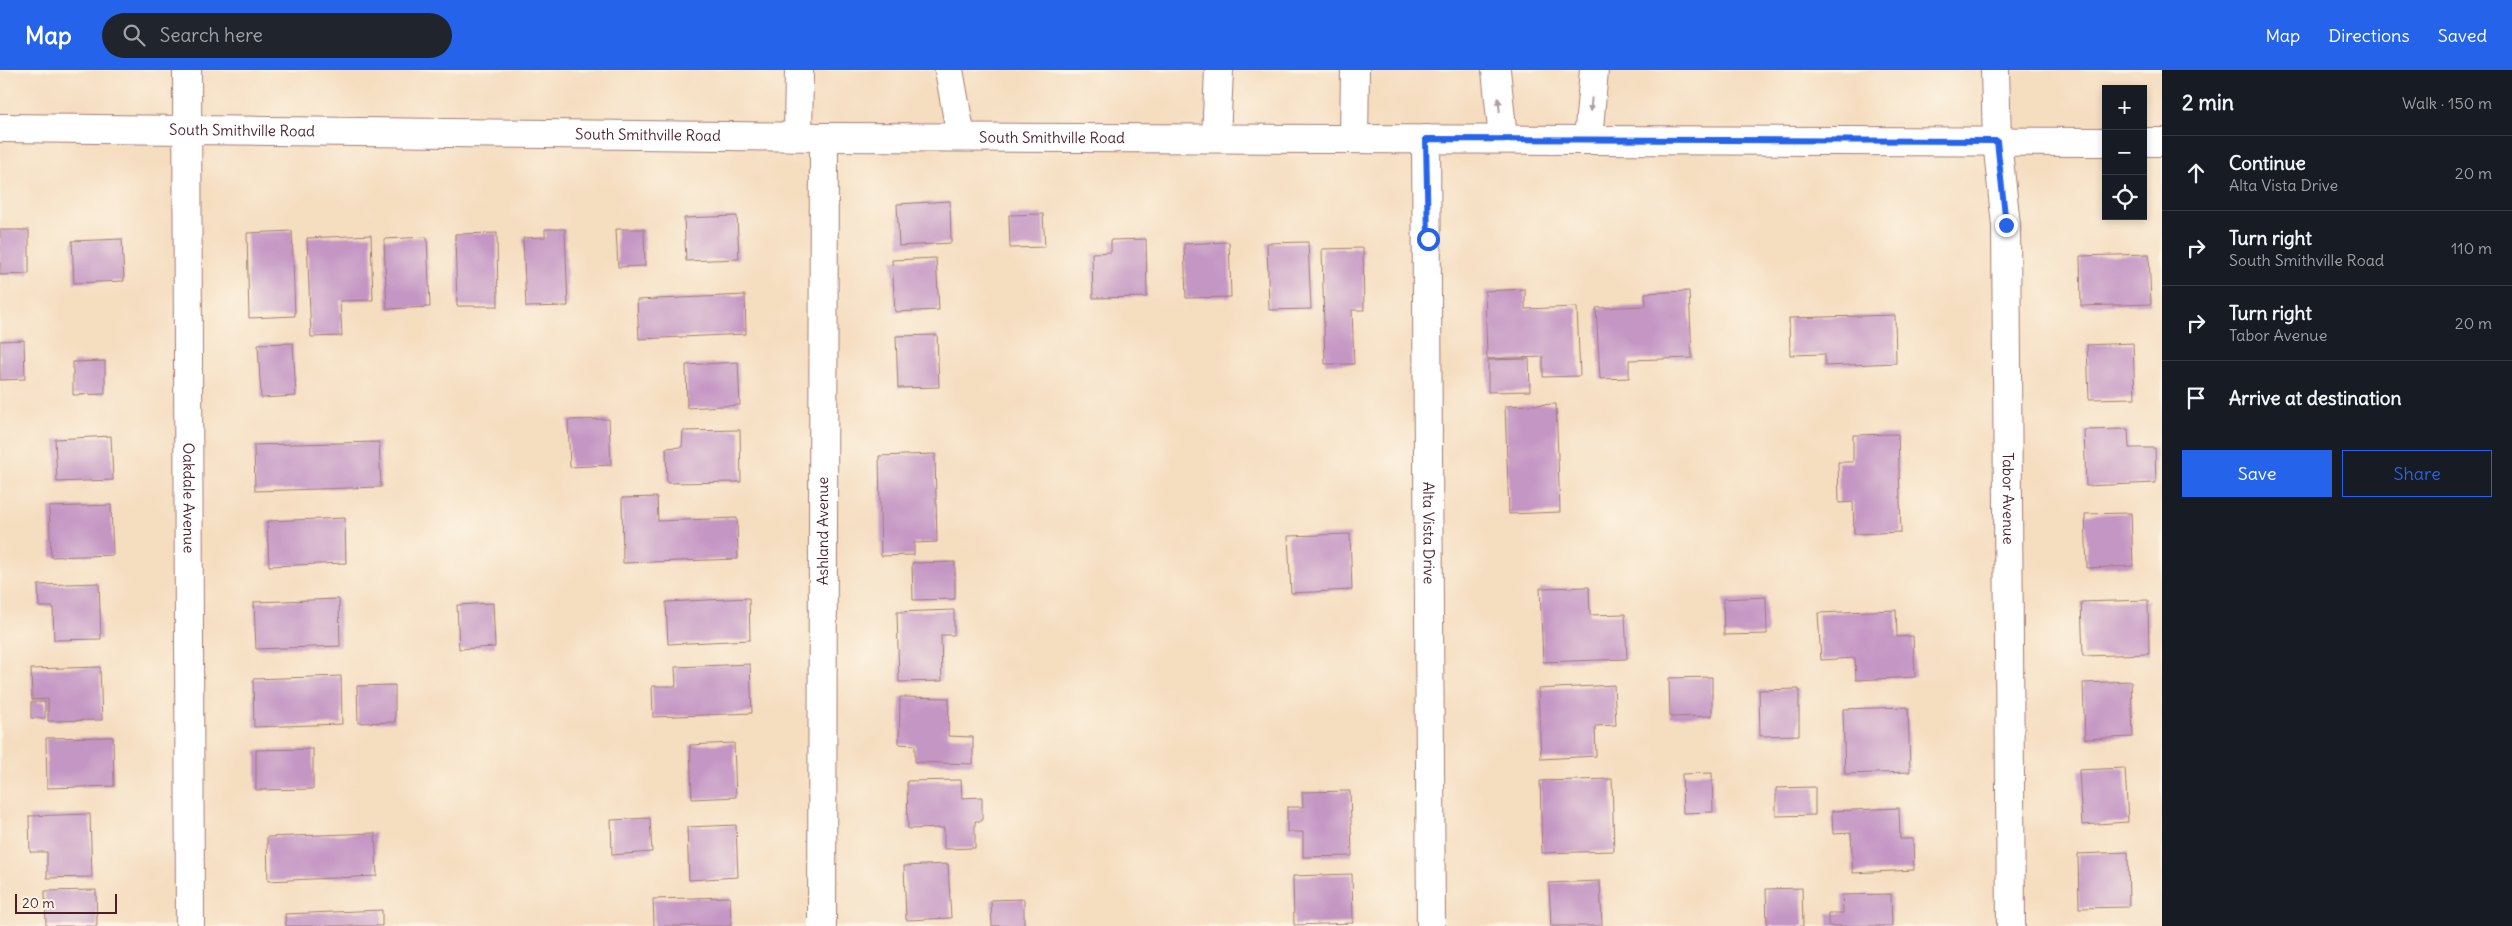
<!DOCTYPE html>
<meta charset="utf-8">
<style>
body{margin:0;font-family:Delius,sans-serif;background:#20242c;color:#f1f3f6}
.controls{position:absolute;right:15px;top:15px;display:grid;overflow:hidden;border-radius:0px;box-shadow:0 2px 8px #0003}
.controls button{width:45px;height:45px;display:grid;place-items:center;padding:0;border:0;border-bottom:1px solid #363941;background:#171b24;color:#f1f3f6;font:25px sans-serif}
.scale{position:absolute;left:15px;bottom:12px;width:102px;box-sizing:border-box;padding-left:5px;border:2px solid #4a1f2b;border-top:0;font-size:14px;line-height:18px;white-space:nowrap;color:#4a1f2b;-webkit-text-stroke:4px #fcf5e5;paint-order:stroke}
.stop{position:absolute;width:15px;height:15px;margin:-11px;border:4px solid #2563eb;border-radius:50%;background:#fff}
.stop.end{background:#2563eb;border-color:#fff;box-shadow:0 1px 5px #0008}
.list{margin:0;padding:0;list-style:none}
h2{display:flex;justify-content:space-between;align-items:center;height:65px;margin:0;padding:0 20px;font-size:21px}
h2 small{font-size:16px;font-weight:400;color:#9ea1a6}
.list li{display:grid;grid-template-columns:32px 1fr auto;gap:15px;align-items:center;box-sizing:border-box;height:75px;padding:0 20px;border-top:1px solid #363941}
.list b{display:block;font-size:19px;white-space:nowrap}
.list p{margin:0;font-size:16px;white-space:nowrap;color:#9ea1a6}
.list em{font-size:16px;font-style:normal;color:#9ea1a6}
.actions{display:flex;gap:10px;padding:15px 20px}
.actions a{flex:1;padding:11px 0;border:1px solid #2563eb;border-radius:0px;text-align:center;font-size:18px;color:#2563eb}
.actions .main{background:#2563eb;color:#fff}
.icon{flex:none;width:28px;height:28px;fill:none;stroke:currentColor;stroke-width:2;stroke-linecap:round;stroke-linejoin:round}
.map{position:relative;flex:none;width:2162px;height:856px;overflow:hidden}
header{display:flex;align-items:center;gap:30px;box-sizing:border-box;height:70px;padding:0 25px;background:#2563eb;color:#fff}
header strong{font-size:24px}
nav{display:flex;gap:28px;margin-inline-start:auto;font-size:18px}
.search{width:350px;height:45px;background:#20242c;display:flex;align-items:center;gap:12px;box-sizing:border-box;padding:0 18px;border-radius:28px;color:#9ea1a6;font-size:19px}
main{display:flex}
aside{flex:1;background:#171b24}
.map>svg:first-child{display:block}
</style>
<header>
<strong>Map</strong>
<div class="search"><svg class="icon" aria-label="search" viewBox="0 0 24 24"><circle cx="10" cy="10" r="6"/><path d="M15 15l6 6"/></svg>Search here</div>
<nav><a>Map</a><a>Directions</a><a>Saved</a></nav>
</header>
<main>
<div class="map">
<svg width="2162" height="856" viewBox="0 0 2162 856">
<rect width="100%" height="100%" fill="#fcf5e5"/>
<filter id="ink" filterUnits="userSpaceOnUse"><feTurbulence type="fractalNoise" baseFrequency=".02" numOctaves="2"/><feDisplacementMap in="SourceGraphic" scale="10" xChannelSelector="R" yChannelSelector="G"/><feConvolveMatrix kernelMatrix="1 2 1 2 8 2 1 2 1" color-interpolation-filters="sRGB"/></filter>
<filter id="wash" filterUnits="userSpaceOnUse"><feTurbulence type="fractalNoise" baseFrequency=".0096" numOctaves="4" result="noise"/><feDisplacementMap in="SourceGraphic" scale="20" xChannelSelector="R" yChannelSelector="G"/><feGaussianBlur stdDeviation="1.12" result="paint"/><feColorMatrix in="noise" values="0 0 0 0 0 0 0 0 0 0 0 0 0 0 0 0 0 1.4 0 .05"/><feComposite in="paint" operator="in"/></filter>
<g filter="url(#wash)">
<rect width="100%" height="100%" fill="#f5ddc0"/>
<g id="blocks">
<g fill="#c496c4">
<polygon points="950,131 951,173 899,176 897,134"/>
<polygon points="1043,144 1045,177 1010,178 1009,145"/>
<polygon points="737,146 739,189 686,191 684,148"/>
<polygon points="545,159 565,159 568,236 526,237 523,168 545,167"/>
<polygon points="616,159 644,159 645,196 618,197"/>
<polygon points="0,160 29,160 29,204 0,205"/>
<polygon points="292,161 295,246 249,248 247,163"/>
<polygon points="497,163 498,236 457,236 455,164"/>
<polygon points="371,165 373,230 340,231 342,266 311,267 307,168"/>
<polygon points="427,167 430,237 387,239 384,169"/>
<polygon points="122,169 124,211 74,213 72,171"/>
<polygon points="1146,169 1147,227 1093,228 1092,183 1111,182 1111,170"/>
<polygon points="1229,172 1231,227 1186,228 1184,174"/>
<polygon points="1308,172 1311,239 1269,240 1267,173"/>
<polygon points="1363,178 1364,240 1352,240 1354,294 1325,294 1322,179"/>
<polygon points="2149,184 2151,234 2081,236 2080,186"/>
<polygon points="936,188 939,240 895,242 892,190"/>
<polygon points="1525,219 1525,239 1577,237 1580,306 1543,307 1543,287 1487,289 1485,221"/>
<polygon points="1689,221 1692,288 1629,290 1629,308 1600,309 1596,238 1646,236 1645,223"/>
<polygon points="745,225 746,264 639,269 637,230"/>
<polygon points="1895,245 1896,293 1825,296 1825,284 1790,285 1789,248"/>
<polygon points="937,265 939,317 898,318 896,266"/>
<polygon points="24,270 25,309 0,310 0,271"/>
<polygon points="293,273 296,326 261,328 258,274"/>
<polygon points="2133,273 2135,328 2089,329 2087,275"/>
<polygon points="1529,289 1530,321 1488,322 1488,290"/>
<polygon points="105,291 105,324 73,325 73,292"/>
<polygon points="738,292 740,335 687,338 686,295"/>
<polygon points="1556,334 1560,442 1509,444 1505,336"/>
<polygon points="609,349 611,395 570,397 568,350"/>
<polygon points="2128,359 2129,378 2155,378 2156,413 2086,416 2084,360"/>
<polygon points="740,360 741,412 667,413 666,378 682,377 683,361"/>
<polygon points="1898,364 1901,462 1854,464 1853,432 1839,433 1838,392 1853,392 1853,365"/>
<polygon points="111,366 113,410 57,412 55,369"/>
<polygon points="379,372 381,417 255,421 254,375"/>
<polygon points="935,384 937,472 914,473 914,485 881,486 879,386"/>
<polygon points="657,427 658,451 737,448 738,489 623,493 622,428"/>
<polygon points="111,435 113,485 51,487 49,437"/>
<polygon points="2131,443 2133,496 2087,498 2085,444"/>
<polygon points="345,448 346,493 269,496 267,451"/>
<polygon points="1350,464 1352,520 1291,523 1288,466"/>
<polygon points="955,492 955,529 913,530 912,493"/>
<polygon points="99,513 101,569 54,570 53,537 39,537 38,515"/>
<polygon points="1589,517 1590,545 1625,544 1627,589 1543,592 1540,518"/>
<polygon points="1766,527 1767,564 1724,565 1723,529"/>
<polygon points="749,528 750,570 668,574 666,532"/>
<polygon points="339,529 340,576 256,579 254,532"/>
<polygon points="2148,530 2149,584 2083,586 2081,532"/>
<polygon points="493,533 495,577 459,579 457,535"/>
<polygon points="954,540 954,565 941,565 942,611 899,612 897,542"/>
<polygon points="1896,540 1897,567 1913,566 1915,607 1856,610 1855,588 1821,590 1818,543"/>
<polygon points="750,594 752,643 653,647 652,616 676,616 675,597"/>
<polygon points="100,597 102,650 48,651 48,629 32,630 31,599"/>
<polygon points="341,606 342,654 254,657 253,609"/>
<polygon points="1712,607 1712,646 1670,647 1669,608"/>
<polygon points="2131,611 2133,667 2085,669 2083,613"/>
<polygon points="395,615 395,652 358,653 357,616"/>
<polygon points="1614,615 1616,655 1595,656 1596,686 1541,689 1538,619"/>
<polygon points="1799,619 1799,665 1760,666 1759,620"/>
<polygon points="900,627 949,628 948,666 973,667 973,694 915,692 915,675 899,674"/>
<rect x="31" y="632" width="14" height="16"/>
<polygon points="1908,637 1910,702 1845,704 1843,639"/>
<polygon points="113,667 114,716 47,718 46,668"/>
<polygon points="734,673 736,727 692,729 690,675"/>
<polygon points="313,679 313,719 256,720 256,680"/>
<polygon points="2125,698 2128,752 2082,755 2079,700"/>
<polygon points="1712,703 1713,742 1683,743 1682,704"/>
<polygon points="1612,709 1614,781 1542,783 1540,711"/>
<polygon points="961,710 962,728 982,727 982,751 975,751 975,778 944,779 944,758 908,759 907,711"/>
<polygon points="1815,717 1815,745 1776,746 1776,718"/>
<polygon points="1350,721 1352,786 1303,787 1303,762 1287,762 1287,737 1303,737 1302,722"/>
<polygon points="1899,738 1900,769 1913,769 1914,800 1853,803 1851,763 1833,764 1832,741"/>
<polygon points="90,744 92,807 47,808 47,782 30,782 29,746"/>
<polygon points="650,748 652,782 612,785 611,750"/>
<polygon points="736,755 738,807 689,810 687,757"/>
<polygon points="375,763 377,806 268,811 267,767"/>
<polygon points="2128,782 2129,837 2079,838 2078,784"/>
<polygon points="948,794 951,848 906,850 904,796"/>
<polygon points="1352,804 1353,853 1294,855 1293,806"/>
<polygon points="1600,811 1602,856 1551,856 1549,813"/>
<polygon points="1802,818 1803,856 1767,856 1766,819"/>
<polygon points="96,820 97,856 46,856 45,821"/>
<polygon points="1891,824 1892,856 1828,856 1828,843 1843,843 1842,825"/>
<polygon points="730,827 731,856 654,856 653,829"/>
<polygon points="1024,829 1024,856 992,856 991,830"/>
<polygon points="382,840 382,856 286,856 285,844"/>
</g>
</g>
</g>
<g filter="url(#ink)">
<use href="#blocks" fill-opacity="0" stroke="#a07e76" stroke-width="1"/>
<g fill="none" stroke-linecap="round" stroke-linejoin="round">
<defs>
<g id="minor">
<path id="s1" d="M187,0L190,856"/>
<polyline points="949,0 961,67"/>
<polyline points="1496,0 1503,69"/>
<path id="s2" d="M1995,0L1997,71L2006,155L2011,856"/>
<polyline points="798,66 799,0"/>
<polyline points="1216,68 1219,0"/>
<polyline points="1354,69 1355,0"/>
<path id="s3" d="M1426,69L1431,856"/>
<polyline points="1588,70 1594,0"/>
<path id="s4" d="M822,856L824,67"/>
</g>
<g id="major">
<path id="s5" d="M0,58L824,67L2106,72"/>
<polyline points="2143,72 2162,72"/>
</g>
</defs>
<use href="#minor" stroke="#a07e76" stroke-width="30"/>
<use href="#major" stroke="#a07e76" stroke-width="30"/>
<use href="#minor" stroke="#fff" stroke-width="28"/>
<use href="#major" stroke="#fff" stroke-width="28"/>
</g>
<defs><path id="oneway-solid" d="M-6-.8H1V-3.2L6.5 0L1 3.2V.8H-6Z" transform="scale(1.25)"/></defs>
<g fill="#ae9aa0">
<use href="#oneway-solid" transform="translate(1499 35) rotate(-96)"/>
<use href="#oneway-solid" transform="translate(1591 35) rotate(95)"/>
</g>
</g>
<g fill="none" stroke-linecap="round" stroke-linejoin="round" filter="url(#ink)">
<polyline stroke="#2563eb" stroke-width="6" points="1428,169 1426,69 1997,71 2006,155"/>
</g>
<g text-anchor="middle" stroke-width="4" stroke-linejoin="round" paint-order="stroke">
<g font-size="15" fill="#4a1f2b" stroke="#fcf5e5">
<text dy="5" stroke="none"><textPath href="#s5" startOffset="242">South Smithville Road</textPath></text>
<text dy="5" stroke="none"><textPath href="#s5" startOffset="648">South Smithville Road</textPath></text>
<text dy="5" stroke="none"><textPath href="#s5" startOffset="1052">South Smithville Road</textPath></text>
<text dy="5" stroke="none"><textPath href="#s1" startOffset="428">Oakdale Avenue</textPath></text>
<text dy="5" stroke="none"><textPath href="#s2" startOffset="429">Tabor Avenue</textPath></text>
<text dy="5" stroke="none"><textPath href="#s4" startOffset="395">Ashland Avenue</textPath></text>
<text dy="5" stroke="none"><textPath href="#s3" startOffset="394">Alta Vista Drive</textPath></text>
</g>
</g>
</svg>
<div class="controls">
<button>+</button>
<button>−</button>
<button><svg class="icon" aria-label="locate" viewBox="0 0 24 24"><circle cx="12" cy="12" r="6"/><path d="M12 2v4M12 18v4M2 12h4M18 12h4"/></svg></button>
</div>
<div class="scale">20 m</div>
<div class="stop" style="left:1428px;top:169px"></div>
<div class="stop end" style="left:2006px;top:155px"></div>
</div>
<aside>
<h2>2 min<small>Walk · 150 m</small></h2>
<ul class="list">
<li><svg class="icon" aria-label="ahead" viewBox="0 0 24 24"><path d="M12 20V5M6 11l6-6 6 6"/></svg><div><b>Continue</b><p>Alta Vista Drive</p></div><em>20 m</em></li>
<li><svg class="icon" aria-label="right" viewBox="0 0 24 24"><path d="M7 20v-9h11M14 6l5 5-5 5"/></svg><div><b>Turn right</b><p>South Smithville Road</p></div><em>110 m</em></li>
<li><svg class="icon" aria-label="right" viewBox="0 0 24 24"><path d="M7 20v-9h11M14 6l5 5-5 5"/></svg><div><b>Turn right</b><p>Tabor Avenue</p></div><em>20 m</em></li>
<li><svg class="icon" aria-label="arrive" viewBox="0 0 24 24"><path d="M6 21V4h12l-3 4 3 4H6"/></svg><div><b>Arrive at destination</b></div></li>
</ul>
<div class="actions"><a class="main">Save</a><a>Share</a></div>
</aside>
</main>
